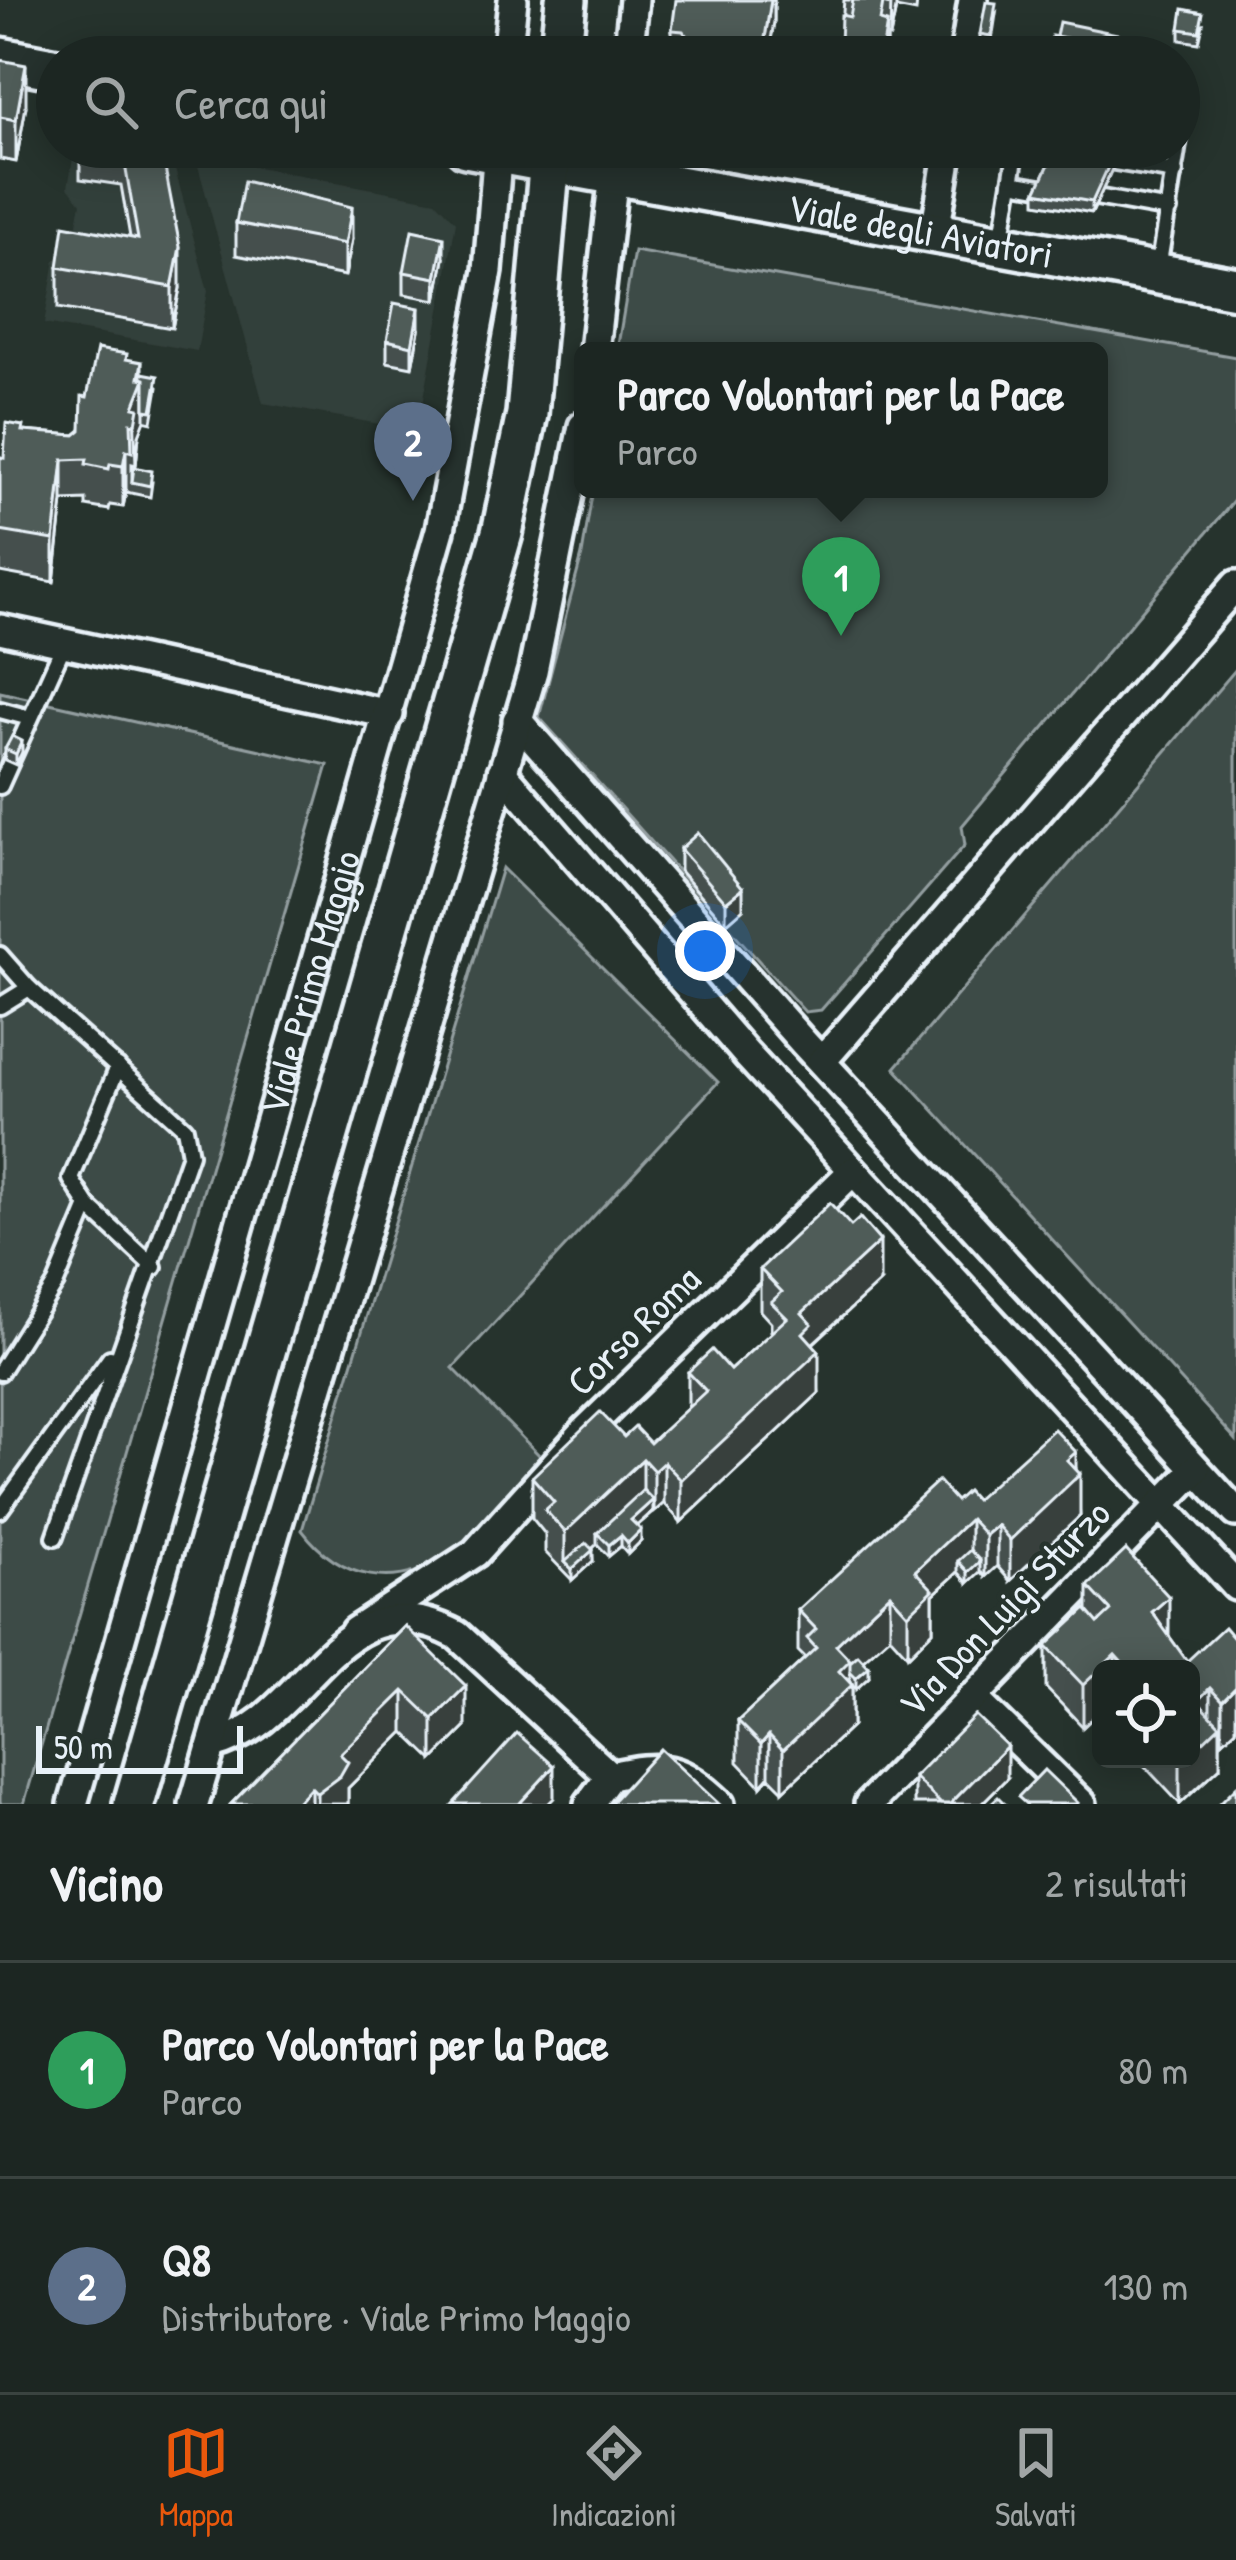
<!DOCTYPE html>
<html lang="it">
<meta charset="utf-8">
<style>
body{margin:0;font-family:"Patrick Hand",sans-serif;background:#29322f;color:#f1f3f6}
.controls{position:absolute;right:36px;bottom:36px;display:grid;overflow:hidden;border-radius:18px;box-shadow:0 6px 30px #0003}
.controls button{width:108px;height:108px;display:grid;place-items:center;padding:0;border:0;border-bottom:3px solid #3a4340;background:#1c2622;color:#f1f3f6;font:60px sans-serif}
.scale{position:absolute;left:36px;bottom:30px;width:207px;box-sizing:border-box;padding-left:12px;border:6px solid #e8f1f8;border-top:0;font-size:33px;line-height:42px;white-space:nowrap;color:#e8f1f8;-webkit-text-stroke:9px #26332d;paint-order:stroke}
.you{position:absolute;left:705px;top:951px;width:42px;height:42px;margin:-30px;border:9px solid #fff;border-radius:50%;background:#1a73e8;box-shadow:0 0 0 18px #1a73e833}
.badge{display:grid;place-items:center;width:78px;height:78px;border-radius:50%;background:#ea580c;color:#fff;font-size:39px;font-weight:700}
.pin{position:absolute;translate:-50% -99px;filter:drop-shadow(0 3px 6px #0008)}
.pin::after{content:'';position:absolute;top:63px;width:42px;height:36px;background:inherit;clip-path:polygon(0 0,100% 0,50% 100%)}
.popup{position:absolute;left:574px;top:342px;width:534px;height:156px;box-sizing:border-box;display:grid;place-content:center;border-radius:18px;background:#1c2622;filter:drop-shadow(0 3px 9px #0005);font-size:39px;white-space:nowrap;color:#a0a5a5}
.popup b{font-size:45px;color:#f1f3f6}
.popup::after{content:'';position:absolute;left:50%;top:100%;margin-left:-24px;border:24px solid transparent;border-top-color:#1c2622}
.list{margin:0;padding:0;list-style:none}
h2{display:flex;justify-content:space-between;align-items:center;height:156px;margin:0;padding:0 48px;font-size:51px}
h2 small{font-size:39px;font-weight:400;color:#a0a5a5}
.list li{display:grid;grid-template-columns:78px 1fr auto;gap:36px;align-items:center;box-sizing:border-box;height:216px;padding:0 48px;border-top:3px solid #3a4340}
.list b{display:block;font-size:45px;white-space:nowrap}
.list p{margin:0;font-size:39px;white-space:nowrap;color:#a0a5a5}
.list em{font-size:39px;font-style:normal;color:#a0a5a5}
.icon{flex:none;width:66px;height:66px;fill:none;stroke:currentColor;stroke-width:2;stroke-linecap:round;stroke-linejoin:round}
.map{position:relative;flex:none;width:1236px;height:1804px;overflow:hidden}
.search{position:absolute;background:#1c2622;box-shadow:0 6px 30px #0003;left:36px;right:36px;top:36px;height:132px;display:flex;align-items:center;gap:30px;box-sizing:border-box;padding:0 42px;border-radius:66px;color:#a0a5a5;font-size:45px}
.sheet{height:588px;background:#1c2622}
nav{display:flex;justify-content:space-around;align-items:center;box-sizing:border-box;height:168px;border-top:3px solid #3a4340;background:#1c2622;font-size:33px;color:#a0a5a5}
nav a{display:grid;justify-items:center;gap:6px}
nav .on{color:#ea580c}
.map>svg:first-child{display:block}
</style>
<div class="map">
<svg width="1236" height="1804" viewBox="0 0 1236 1804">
<rect width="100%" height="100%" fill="#26332d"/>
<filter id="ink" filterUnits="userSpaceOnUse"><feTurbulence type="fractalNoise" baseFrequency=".00833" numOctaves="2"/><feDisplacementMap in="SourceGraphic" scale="24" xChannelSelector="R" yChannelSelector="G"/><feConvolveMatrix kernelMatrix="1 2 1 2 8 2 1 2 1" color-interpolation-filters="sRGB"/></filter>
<g filter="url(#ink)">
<g fill="#333f3a">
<polygon points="75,147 169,147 208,291 197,351 44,324 55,260 72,249 81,203 68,187"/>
<polygon points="195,155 436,201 456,222 418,431 263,403"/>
</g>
<g fill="#3e4b47" stroke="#939ea0" stroke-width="3">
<polygon points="634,251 1236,357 1236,498 962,826 965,845 821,1010 805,1012 539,717 582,555 593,489 1099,489 1099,351 617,351"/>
<polygon points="1236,669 1236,1440 895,1068"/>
<polygon points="0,692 328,765 24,1804 0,1804"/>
<path d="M502,868L718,1082L453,1368L544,1460C515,1490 485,1533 451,1555C395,1591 341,1581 302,1530Z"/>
</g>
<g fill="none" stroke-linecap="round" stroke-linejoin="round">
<defs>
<g id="lane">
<polyline points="1025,147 1070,155"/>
<polyline points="1097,159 1175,172"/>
<polyline points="1011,182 1051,189"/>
<polyline points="1085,195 1169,210"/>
<polyline points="1001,242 1017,147"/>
<polyline points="1158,269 1179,138"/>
<polyline points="0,710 30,718"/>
<polyline points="0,786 65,642"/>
<polyline points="0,955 29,988 185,1128 190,1154 55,1537"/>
<polyline points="0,1006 29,988"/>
<polyline points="88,1206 154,1267"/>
<polyline points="0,1372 56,1283 88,1206 71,1179 118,1067"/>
<polyline points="0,1510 110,1358"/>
</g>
<g id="street">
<polyline points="507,57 513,0"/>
<polyline points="628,57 634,0"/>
<polyline points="964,57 973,0"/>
<polyline points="935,232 949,147"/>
<polyline points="594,351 617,147"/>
<polyline points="0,629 389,714"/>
<polyline points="517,720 803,1042 1236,1512"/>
<polyline points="502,772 747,1055 1236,1586"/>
<polyline points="822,1061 1236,585"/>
<polyline points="355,1631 475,1553 585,1431 853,1171"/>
<polyline points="972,1697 1082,1804"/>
<path d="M212,1745C310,1722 336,1572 457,1635L610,1776"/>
<path id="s1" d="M73,1804L440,530L488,271L498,147"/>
<polyline points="194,1804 533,671 583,426"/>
<path d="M589,1804L610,1776C664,1764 680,1766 720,1804"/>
<polyline points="869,1804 1196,1469"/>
</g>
<g id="secondary">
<polyline points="560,57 566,0"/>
<polyline points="0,58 57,69"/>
<path id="s2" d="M466,147L1236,288"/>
<polyline points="134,1804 502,533 527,414 551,147"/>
</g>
</defs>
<use href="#lane" stroke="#e8f1f8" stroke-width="22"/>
<use href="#street" stroke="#e8f1f8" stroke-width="36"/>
<use href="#secondary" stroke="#e8f1f8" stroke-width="48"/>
<use href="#lane" stroke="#26332d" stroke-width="14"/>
<use href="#street" stroke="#26332d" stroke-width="27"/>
<use href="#secondary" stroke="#26332d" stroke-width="39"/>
</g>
<g fill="#454f4d" stroke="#e8f1f8" stroke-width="3">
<polygon points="774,0 774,22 768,57 672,57 672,30"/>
<polygon points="844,0 917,0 916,12 896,8 890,37 887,36 887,53 840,48"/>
<polygon points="996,14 991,47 980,45 980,34"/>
<polygon points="1203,24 1199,43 1180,40 1180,29"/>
<polygon points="1056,37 1117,45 1115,57 1104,57 1073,51 1073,57"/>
<polygon points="0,60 26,106 16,162 0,159"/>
<polygon points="80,147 161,147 180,288 172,328 58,308 58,267 130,237 121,185 80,179"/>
<polygon points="787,147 804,147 802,164 787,160"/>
<polygon points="1057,147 1122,147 1092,213 1036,203 1036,192"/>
<polygon points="236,223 352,239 345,276 236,255"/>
<polygon points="444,259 436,300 404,294 404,272"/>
<polygon points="419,330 412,367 387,362 387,340"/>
<polygon points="127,359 158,387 152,422 144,420 139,435 136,465 132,464 132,482 152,482 150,497 126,492 123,507 110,505 109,510 86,506 86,500 63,501 54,582 0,572 0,457 4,458 23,431 75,435 81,430 87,397"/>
<polygon points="5,749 22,752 16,765 5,760"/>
<polygon points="680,849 743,909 726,924 680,871"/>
<polygon points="760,1269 880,1282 813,1344 819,1393 681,1522 664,1503 637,1526 641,1541 628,1554 621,1546 609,1556 597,1544 592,1549 593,1561 572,1580 545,1552 545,1534 532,1518 532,1477 624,1437 650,1443 688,1408 688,1372 730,1370 771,1333 771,1323 760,1311"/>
<polygon points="1076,1469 1080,1516 1010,1581 997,1566 985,1577 980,1571 968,1583 958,1572 933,1595 933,1631 908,1656 890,1636 863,1660 869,1677 856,1689 852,1685 852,1726 783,1791 769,1777 761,1786 738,1762 738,1721 805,1658 798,1651 798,1610 956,1501 975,1500"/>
<polygon points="1088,1586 1169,1636 1187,1661 1236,1641 1236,1729 1222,1742 1220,1740 1220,1767 1180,1804 1138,1759 1191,1759 1191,1669 1101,1669 1101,1710 1083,1727 1046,1688 1046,1646 1088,1612"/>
<polygon points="405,1626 466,1727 433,1760 404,1732 348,1788 348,1804 231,1804"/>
<polygon points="914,1777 1007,1778 981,1804 914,1804"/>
</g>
<g fill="#38403e" stroke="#e8f1f8" stroke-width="3">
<polygon points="771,0 774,0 774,22 768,57 762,57"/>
<polygon points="891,0 896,0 896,8 890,37"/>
<polygon points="887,23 887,55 882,57"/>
<polygon points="26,65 26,106 16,162 16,120"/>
<polygon points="1117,147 1122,147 1092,213 1092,202"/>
<polygon points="352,207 352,239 345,276 345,244"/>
<polygon points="444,237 444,259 436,300 436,278"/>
<polygon points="180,247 180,288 172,328 172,287"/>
<polygon points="419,308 419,330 412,367 412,346"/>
<polygon points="142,362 142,386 145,379 145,420 139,435 136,465 134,407"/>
<polygon points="126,450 126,492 123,507 123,466"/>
<polygon points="63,460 63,501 54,582 54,540"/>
<polygon points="22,741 22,752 16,765 16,754"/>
<polygon points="743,888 743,909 726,924 726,902"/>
<polygon points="880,1241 880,1282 812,1344 819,1351 819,1393 681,1522 681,1480 802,1313"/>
<polygon points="1076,1452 1076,1478 1080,1474 1080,1516 1010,1581 1010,1540 1067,1460"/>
<polygon points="643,1459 643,1501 597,1533 597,1544 571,1568 565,1562 565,1532"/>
<polygon points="664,1462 664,1503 654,1512 654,1471"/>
<polygon points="653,1500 653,1511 631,1531 631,1520"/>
<polygon points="970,1519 970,1561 958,1561 958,1572 933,1595 933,1631 908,1656 908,1614 915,1571"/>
<polygon points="997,1525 997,1566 985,1577 985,1535"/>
<polygon points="641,1530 641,1541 628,1554 628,1543"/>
<polygon points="621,1535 621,1546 609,1556 609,1545"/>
<polygon points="593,1550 593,1561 572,1580 572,1569"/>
<polygon points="980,1561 980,1572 968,1583 968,1572"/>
<polygon points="890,1594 890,1636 850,1672 850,1686 852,1685 852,1726 783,1791 783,1750 836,1645"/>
<polygon points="1169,1597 1169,1638 1152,1612"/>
<polygon points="1115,1655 1115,1669 1101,1669 1101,1710 1083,1727 1083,1685"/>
<polygon points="869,1667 869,1677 856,1689 856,1678"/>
<polygon points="466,1686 466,1727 433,1760 433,1719"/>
<polygon points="1236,1687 1236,1729 1222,1742 1222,1701"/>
<polygon points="1210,1688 1210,1729 1197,1701"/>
<polygon points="404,1691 404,1732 348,1788 348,1804 317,1804 317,1793 340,1754"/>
<polygon points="1220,1725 1220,1767 1180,1804 1180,1763 1184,1759 1191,1759 1191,1753"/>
<polygon points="769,1735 769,1777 761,1786 761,1744"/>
<polygon points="1007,1746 1007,1778 981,1804 950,1804"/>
<polygon points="554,1766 554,1798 548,1804 519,1804"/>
<polygon points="311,1787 311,1804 295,1804"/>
</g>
<g fill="#505c59" stroke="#e8f1f8" stroke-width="3">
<polygon points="676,0 771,0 762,57 703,57 683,31 672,30"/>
<polygon points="853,0 891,0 890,5 883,3 880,21 887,23 882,52 902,57 837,57 840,48 841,15 850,17"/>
<polygon points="986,2 996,3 991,36 980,34"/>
<polygon points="1183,9 1203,13 1199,32 1180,29"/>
<polygon points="1059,22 1117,34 1114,48 1056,36"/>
<polygon points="1052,36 1073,40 1070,57 1050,57"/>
<polygon points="0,60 26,65 16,120 0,117"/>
<polygon points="122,147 161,147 180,247 172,287 58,267 64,225 138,239"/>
<polygon points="787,147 803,147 802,153 787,149"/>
<polygon points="1057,147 1117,147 1092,202 1036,192"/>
<polygon points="244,181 352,207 345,244 236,223"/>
<polygon points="412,230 444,237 436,278 404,272"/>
<polygon points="394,303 419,308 412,346 387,340"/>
<polygon points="97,349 127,354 126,359 142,362 139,378 145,379 134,407 139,408 136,424 131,423 132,452 126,450 123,466 110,464 109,469 86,464 87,459 63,460 54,540 0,531 0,457 4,458 6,423 23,426 22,431 75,435 81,430 82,396 87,397"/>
<polygon points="142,373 158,376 152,411 145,410 145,379 142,378"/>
<polygon points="134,467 152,471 150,486 132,482"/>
<polygon points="12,736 22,741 16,754 5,749"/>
<polygon points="698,833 743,888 726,902 680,849"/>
<polygon points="830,1203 851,1226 860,1218 880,1241 802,1313 812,1324 803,1333 819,1351 681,1480 664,1462 654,1471 643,1459 565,1532 545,1510 554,1502 532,1477 600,1412 624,1437 635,1427 650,1443 706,1391 688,1372 712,1350 730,1370 787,1318 771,1302 782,1292 760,1269"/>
<polygon points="1054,1429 1076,1452 1067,1460 1080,1474 1010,1540 997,1525 985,1535 970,1519 915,1571 933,1590 908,1614 890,1594 836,1645 850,1660 839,1671 852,1685 783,1750 769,1735 761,1744 738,1721 816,1648 807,1638 816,1629 798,1610 938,1481 956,1501 967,1491 975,1500"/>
<polygon points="643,1490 653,1500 631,1520 641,1530 628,1543 621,1535 609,1545 597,1533"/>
<polygon points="586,1543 593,1550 572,1569 565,1562"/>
<polygon points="970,1550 980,1561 968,1572 958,1561"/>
<polygon points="1126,1550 1169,1597 1152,1612 1187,1661 1224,1627 1236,1641 1236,1687 1222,1701 1210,1688 1197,1701 1220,1725 1191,1753 1191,1669 1128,1669 1115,1655 1083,1685 1046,1646 1086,1609 1098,1623 1111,1611 1088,1586"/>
<polygon points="405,1626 466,1686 433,1719 404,1691 340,1754 348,1762 340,1776 317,1793 311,1787 295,1804 231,1804"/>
<polygon points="858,1655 869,1667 856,1678 850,1672 850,1662"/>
<polygon points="975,1715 1007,1746 950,1804 941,1804 914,1777"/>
<polygon points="517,1733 554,1766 519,1804 453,1804"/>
<polygon points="660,1749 719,1804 610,1804"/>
<polygon points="1044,1770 1078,1803 1077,1804 1026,1804 1018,1797"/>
<polygon points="1236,1787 1236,1804 1219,1804"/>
<polygon points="998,1797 1005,1804 990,1804"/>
</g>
</g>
<g text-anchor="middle" stroke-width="9" stroke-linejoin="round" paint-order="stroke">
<g font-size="39" fill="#e8f1f8" stroke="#26332d">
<text dy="14" stroke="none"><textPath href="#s2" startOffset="462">Viale degli Aviatori</textPath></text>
<text dy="14" stroke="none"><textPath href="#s1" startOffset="855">Viale Primo Maggio</textPath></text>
<text transform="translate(633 1330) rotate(-44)" y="14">Corso Roma</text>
<text transform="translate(1004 1608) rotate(-46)" y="14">Via Don Luigi Sturzo</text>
</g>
</g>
</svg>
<div class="controls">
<button><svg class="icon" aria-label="locate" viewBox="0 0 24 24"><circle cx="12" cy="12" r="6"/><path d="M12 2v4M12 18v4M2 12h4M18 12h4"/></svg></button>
</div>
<div class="scale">50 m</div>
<div class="you"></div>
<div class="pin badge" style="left:841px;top:636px;background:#2e9e5b">1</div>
<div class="popup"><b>Parco Volontari per la Pace</b>Parco</div>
<div class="pin badge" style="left:413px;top:501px;background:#5c6f8a">2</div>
<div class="search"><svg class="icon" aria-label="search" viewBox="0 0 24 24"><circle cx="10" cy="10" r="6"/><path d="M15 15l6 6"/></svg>Cerca qui</div>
</div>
<section class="sheet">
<h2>Vicino<small>2 risultati</small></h2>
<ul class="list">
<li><span class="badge" style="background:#2e9e5b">1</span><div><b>Parco Volontari per la Pace</b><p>Parco</p></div><em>80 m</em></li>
<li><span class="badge" style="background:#5c6f8a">2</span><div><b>Q8</b><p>Distributore · Viale Primo Maggio</p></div><em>130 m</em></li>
</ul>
</section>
<nav>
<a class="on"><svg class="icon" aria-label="map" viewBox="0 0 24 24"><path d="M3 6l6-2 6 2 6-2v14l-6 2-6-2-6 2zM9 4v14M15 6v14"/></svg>Mappa</a>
<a><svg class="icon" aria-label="directions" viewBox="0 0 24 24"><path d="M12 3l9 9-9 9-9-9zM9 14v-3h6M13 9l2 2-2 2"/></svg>Indicazioni</a>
<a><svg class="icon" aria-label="saved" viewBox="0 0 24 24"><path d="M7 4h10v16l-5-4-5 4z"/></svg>Salvati</a>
</nav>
